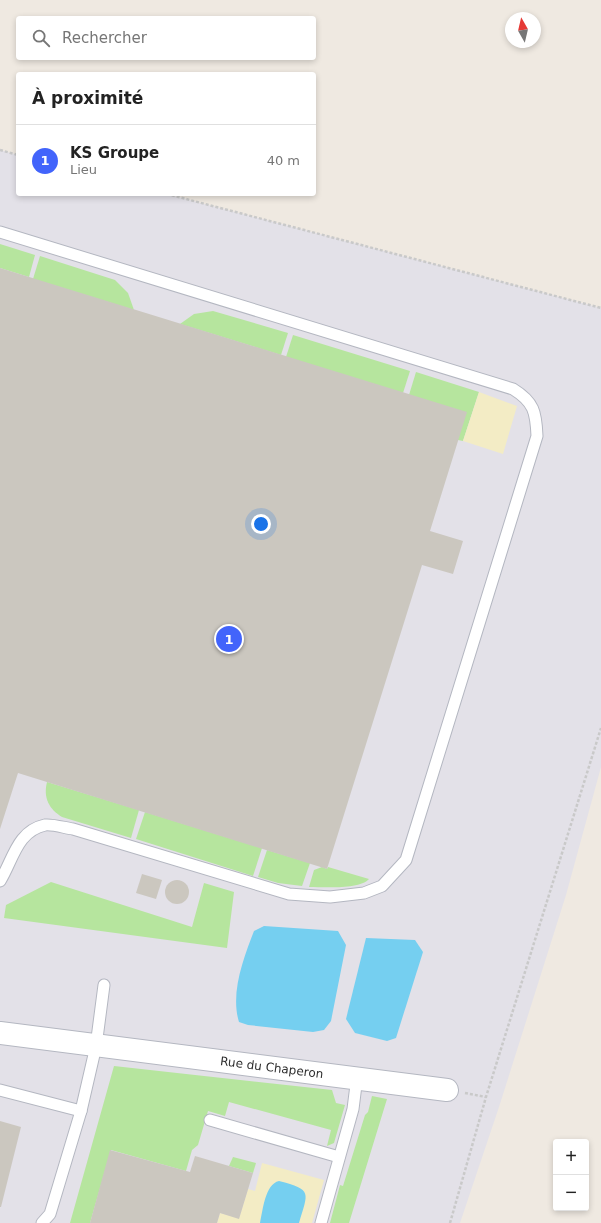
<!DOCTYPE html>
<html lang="fr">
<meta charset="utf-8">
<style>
body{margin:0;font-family:"DejaVu Sans",sans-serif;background:#f6f6f6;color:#222}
.controls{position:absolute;right:12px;bottom:12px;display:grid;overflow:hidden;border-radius:4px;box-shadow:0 2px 6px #0003}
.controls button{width:36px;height:36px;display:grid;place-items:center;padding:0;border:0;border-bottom:1px solid #e0e0e0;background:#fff;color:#222;font:20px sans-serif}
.compass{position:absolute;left:505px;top:12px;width:36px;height:36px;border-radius:50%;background:#fff;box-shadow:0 2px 6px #0003;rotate:352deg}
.you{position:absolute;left:261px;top:524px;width:14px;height:14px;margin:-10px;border:3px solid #fff;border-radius:50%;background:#1a73e8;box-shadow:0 0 0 6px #1a73e833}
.badge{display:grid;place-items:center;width:26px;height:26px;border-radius:50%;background:#4264fb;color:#fff;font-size:13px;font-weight:700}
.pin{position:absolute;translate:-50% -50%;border:2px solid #fff;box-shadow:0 1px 4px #0006}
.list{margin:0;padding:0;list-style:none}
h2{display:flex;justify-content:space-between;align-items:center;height:52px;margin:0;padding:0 16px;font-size:17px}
h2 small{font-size:13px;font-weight:400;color:#767676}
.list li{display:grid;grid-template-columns:26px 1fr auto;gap:12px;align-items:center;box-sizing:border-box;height:72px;padding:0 16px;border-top:1px solid #e0e0e0}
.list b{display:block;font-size:15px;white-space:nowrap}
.list p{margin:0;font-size:13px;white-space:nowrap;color:#767676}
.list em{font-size:13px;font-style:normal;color:#767676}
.icon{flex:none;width:22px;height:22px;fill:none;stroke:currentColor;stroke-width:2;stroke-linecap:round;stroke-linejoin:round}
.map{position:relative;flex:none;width:601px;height:1223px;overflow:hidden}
.search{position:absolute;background:#fff;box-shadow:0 2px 6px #0003;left:16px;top:16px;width:300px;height:44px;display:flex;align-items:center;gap:10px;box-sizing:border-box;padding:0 14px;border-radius:4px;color:#767676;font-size:15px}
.panel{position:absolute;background:#fff;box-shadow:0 2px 6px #0003;left:16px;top:72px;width:300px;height:124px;border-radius:4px}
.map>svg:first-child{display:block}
</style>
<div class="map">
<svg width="601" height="1223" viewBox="0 0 601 1223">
<rect width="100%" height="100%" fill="#efe9e1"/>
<polygon fill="#e3e1e8" points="0,150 18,155 18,194 167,194 601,308 601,767 566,895 499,1107 460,1223 0,1223"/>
<g fill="#b6e59e">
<polygon points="0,244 35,255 29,277 0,268"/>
<polygon points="40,256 115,280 128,293 134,310 33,279"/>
<polygon points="213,311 288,333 281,355 180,324 194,314"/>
<polygon points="293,335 410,371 403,393 286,357"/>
<polygon points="416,372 479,392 463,441 458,440 409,395"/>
<path d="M47,782L139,810L131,838L62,817C49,809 43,798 47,782Z"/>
<polygon points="145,812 262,848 253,876 136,839"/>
<polygon points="267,850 310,863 302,886 278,883 258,877"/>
<path d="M322,867L327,869L328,867L369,879C359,890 324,887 309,887L314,870Z"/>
<polygon points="51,882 192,927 204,883 234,892 227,948 4,918 6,905"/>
<polygon points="114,1066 332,1090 336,1103 345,1105 334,1143 327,1146 331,1130 229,1102 225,1116 208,1111 198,1145 192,1150 186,1171 111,1150 90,1223 70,1223"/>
<polygon points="372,1096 387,1099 349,1223 330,1223 340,1185 343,1186 365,1115 368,1112"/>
<polygon points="233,1157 256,1163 253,1173 229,1166"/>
</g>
<g fill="#f3ecc5">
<polygon points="479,392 517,406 503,454 463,441"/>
<polygon points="262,1163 324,1180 312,1223 217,1223 220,1213 239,1218 248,1189 255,1191"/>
</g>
<g fill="#75cff0">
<path d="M264,926L338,931L346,945L331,1021L324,1030L313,1032L248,1025L239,1022C230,993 244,957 254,931Z"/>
<polygon points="366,938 415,940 423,952 396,1038 387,1041 355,1033 346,1019"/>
<path d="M279,1181C313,1190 308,1192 299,1223H260C263,1210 265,1184 279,1181Z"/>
</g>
<g fill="#cbc7bf">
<polygon points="0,268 467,412 430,531 463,541 453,574 422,565 327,869 18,773 0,829"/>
<polygon points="142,874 162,880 156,899 136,893"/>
<circle cx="177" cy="892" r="12"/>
<polygon points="0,1121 21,1127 1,1207 0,1207"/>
<polygon points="110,1150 190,1172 195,1156 253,1173 239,1219 220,1213 217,1223 90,1223"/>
</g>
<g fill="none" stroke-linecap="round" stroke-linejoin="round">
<defs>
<g id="service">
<path d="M0,232L513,389C534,402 536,412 537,436L406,860L382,886L364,893L330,897L289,894L73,829C65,828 53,824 45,825C17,831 13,860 0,881"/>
<polyline points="0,1090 81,1111"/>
<polyline points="210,1120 339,1157"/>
<polyline points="42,1223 50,1214 81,1111 96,1046 104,985"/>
<polyline points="321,1223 353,1109 357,1077"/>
</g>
<g id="minor">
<path id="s1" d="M0,1033L447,1090"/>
</g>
</defs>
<use href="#service" stroke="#b4b7c1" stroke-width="13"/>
<use href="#minor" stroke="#b4b7c1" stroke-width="24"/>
<g stroke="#c9c9c9" stroke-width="2.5" stroke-dasharray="3 2" stroke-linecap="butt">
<polyline points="0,150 18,155"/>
<polyline points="167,194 601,308"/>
<polyline points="465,1093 486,1097"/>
<polyline points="450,1223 486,1097 601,728"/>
</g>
<use href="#service" stroke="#fff" stroke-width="11"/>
<use href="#minor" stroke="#fff" stroke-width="22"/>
</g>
<g text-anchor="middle" stroke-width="4" stroke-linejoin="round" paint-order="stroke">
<g font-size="12" fill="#2e2e2e" stroke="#fff">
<text dy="4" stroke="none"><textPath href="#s1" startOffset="274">Rue du Chaperon</textPath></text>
</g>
</g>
</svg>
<div class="controls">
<button>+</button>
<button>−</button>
</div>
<svg class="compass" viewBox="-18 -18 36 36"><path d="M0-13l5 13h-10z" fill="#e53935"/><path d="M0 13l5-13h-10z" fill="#767676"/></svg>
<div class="you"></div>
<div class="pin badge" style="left:229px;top:639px">1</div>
<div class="search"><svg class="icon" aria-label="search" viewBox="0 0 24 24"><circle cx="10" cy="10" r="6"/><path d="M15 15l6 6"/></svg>Rechercher</div>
<section class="panel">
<h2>À proximité<small></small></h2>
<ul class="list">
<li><span class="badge">1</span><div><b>KS Groupe</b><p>Lieu</p></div><em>40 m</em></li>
</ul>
</section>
</div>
